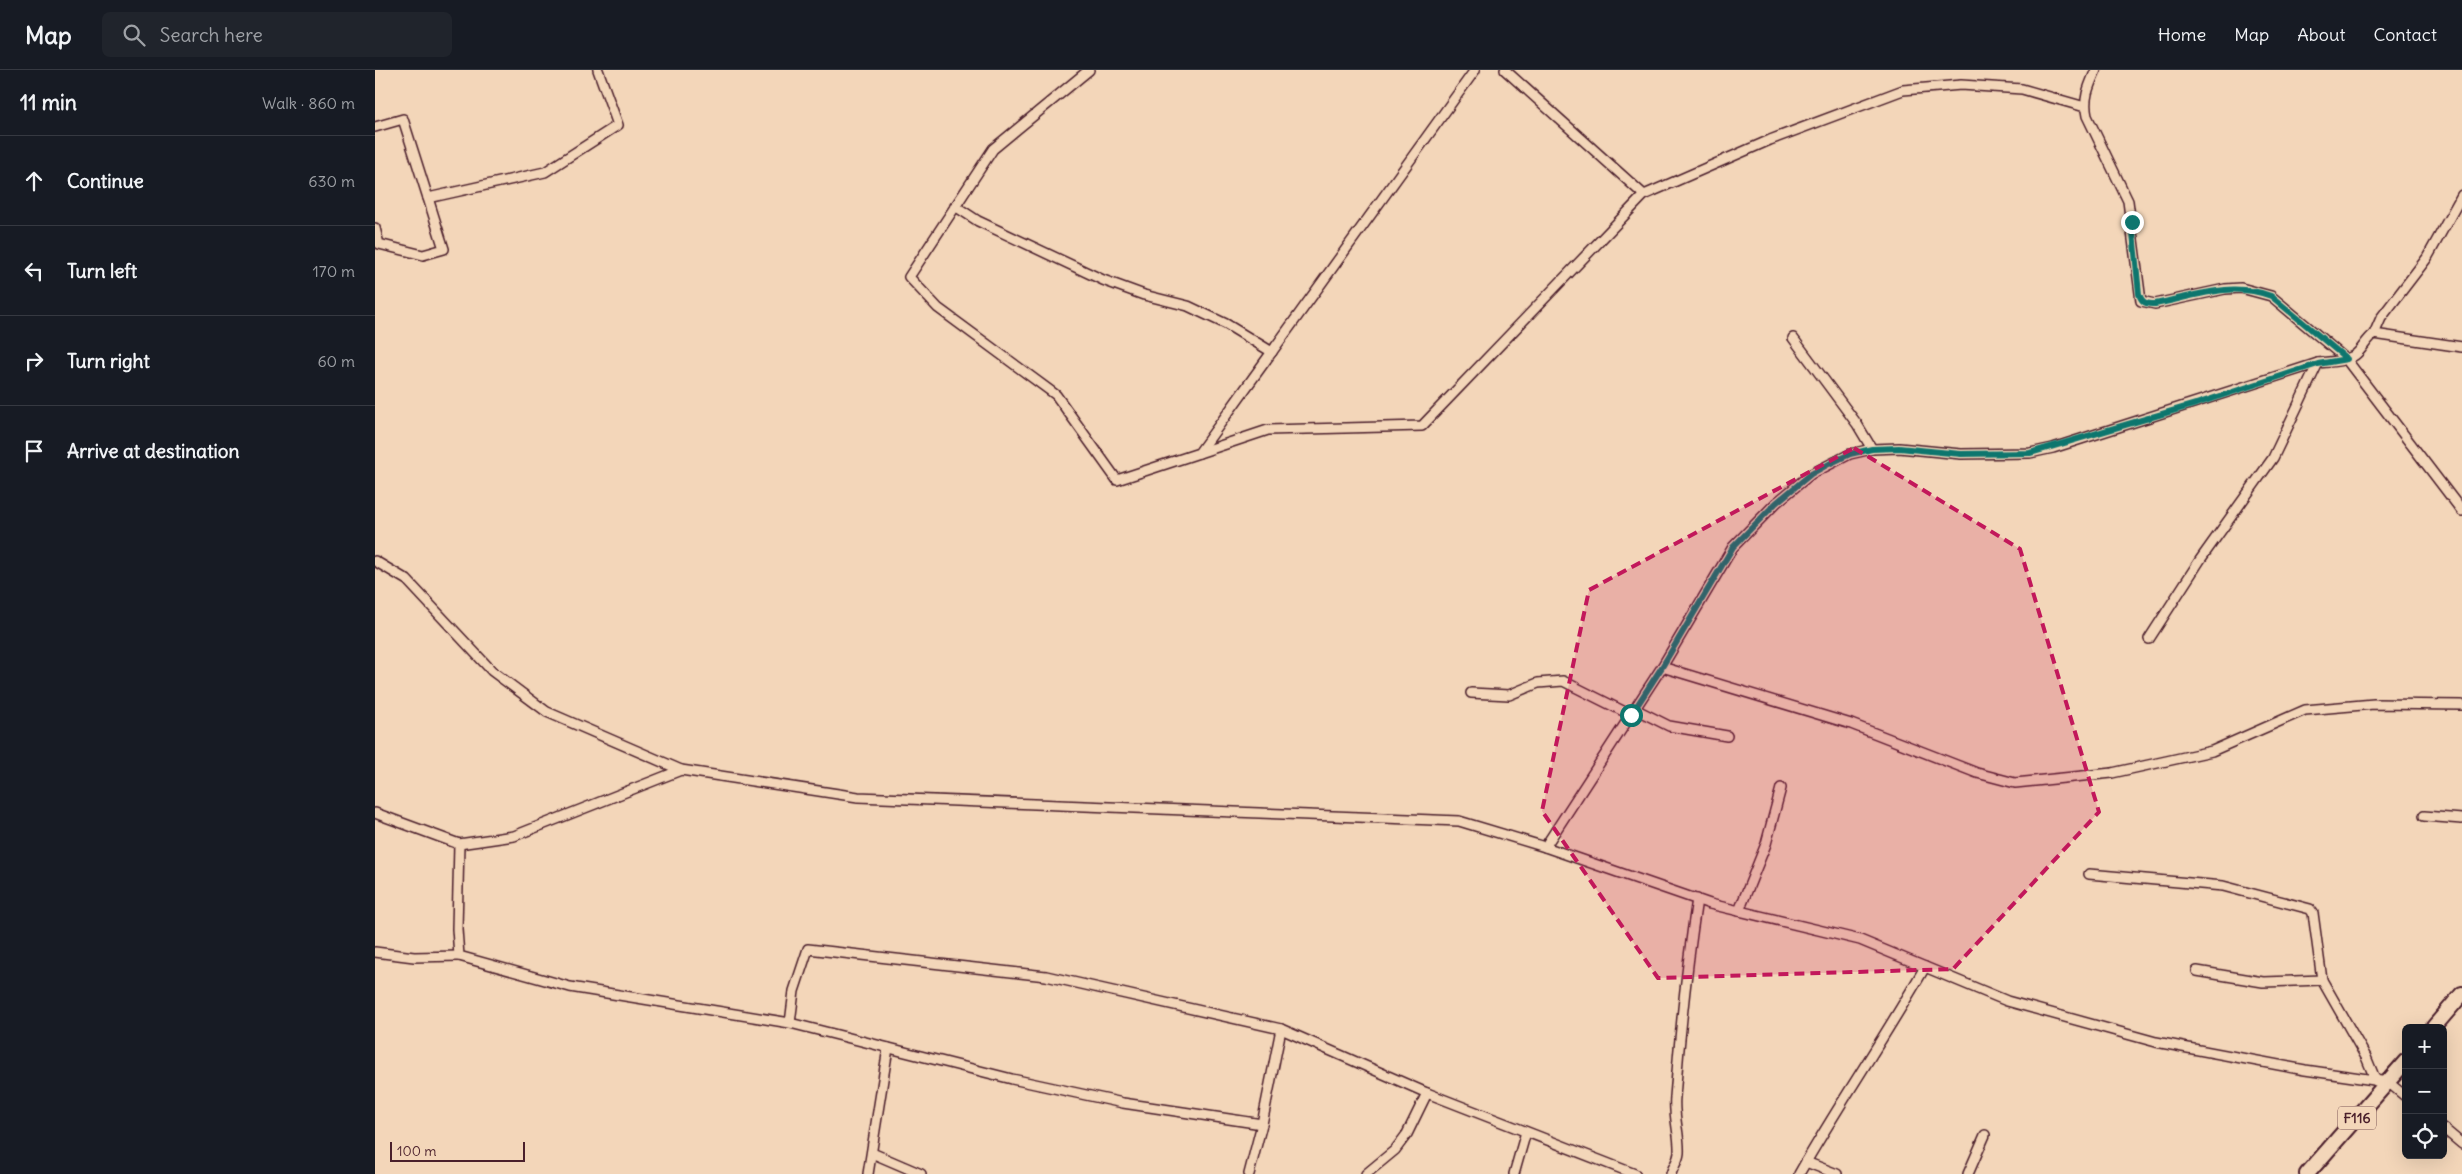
<!DOCTYPE html>
<meta charset="utf-8">
<style>
body{margin:0;font-family:Delius,sans-serif;background:#20242c;color:#f1f3f6}
.controls{position:absolute;right:15px;bottom:15px;display:grid;overflow:hidden;border-radius:8px;box-shadow:0 5px 20px #0002}
.controls button{width:45px;height:45px;display:grid;place-items:center;padding:0;border:0;border-bottom:1px solid #363941;background:#171b24;color:#f1f3f6;font:25px sans-serif}
.scale{position:absolute;left:15px;bottom:12px;width:135px;box-sizing:border-box;padding-left:5px;border:2px solid #4a1f2b;border-top:0;font-size:14px;line-height:18px;white-space:nowrap;color:#4a1f2b;-webkit-text-stroke:4px #f3d6b9;paint-order:stroke}
.stop{position:absolute;width:15px;height:15px;margin:-11px;border:4px solid #0f766e;border-radius:50%;background:#fff}
.stop.end{background:#0f766e;border-color:#fff;box-shadow:0 1px 5px #0008}
.list{margin:0;padding:0;list-style:none}
h2{display:flex;justify-content:space-between;align-items:center;height:65px;margin:0;padding:0 20px;font-size:21px}
h2 small{font-size:16px;font-weight:400;color:#9ea1a6}
.list li{display:grid;grid-template-columns:32px 1fr auto;gap:15px;align-items:center;box-sizing:border-box;height:90px;padding:0 20px;border-top:1px solid #363941}
.list b{display:block;font-size:19px;white-space:nowrap}
.list em{font-size:16px;font-style:normal;color:#9ea1a6}
.icon{flex:none;width:28px;height:28px;fill:none;stroke:currentColor;stroke-width:2;stroke-linecap:round;stroke-linejoin:round}
.map{position:relative;flex:none;width:2087px;height:1104px;overflow:hidden}
header{display:flex;align-items:center;gap:30px;box-sizing:border-box;height:70px;padding:0 25px;background:#171b24;border-bottom:1px solid #363941}
header strong{font-size:24px}
nav{display:flex;gap:28px;margin-inline-start:auto;font-size:18px}
.search{width:350px;height:45px;background:#20242c;display:flex;align-items:center;gap:12px;box-sizing:border-box;padding:0 18px;border-radius:8px;color:#9ea1a6;font-size:19px}
main{display:flex}
aside{flex:1;background:#171b24}
.map>svg:first-child{display:block}
</style>
<header>
<strong>Map</strong>
<div class="search"><svg class="icon" aria-label="search" viewBox="0 0 24 24"><circle cx="10" cy="10" r="6"/><path d="M15 15l6 6"/></svg>Search here</div>
<nav><a>Home</a><a>Map</a><a>About</a><a>Contact</a></nav>
</header>
<main>
<aside>
<h2>11 min<small>Walk · 860 m</small></h2>
<ul class="list">
<li><svg class="icon" aria-label="ahead" viewBox="0 0 24 24"><path d="M12 20V5M6 11l6-6 6 6"/></svg><div><b>Continue</b></div><em>630 m</em></li>
<li><svg class="icon" aria-label="left" viewBox="0 0 24 24"><path d="M17 20v-9H6M10 6l-5 5 5 5"/></svg><div><b>Turn left</b></div><em>170 m</em></li>
<li><svg class="icon" aria-label="right" viewBox="0 0 24 24"><path d="M7 20v-9h11M14 6l5 5-5 5"/></svg><div><b>Turn right</b></div><em>60 m</em></li>
<li><svg class="icon" aria-label="arrive" viewBox="0 0 24 24"><path d="M6 21V4h12l-3 4 3 4H6"/></svg><div><b>Arrive at destination</b></div></li>
</ul>
</aside>
<div class="map">
<svg width="2087" height="1104" viewBox="0 0 2087 1104">
<rect width="100%" height="100%" fill="#f3d6b9"/>
<filter id="ink" filterUnits="userSpaceOnUse"><feTurbulence type="fractalNoise" baseFrequency=".02" numOctaves="2"/><feDisplacementMap in="SourceGraphic" scale="10" xChannelSelector="R" yChannelSelector="G"/><feConvolveMatrix kernelMatrix="1 2 1 2 8 2 1 2 1" color-interpolation-filters="sRGB"/></filter>
<g filter="url(#ink)">
<g fill="none" stroke-linecap="round" stroke-linejoin="round">
<defs>
<g id="street">
<polyline points="714,0 618,79 534,207 563,238 681,325 742,410 824,383 1100,0"/>
<polyline points="1130,0 1269,125 1395,70 1528,20 1586,15 1647,19 1710,37"/>
<path d="M1721,0C1714,16 1708,28 1712,46L1753,131L1766,231L1780,234L1850,219L1866,218L1896,226L1971,289L2087,441"/>
<polyline points="0,57 28,49 53,128"/>
<polyline points="580,136 603,151 728,210 769,225 813,236 851,254 897,282"/>
<polyline points="0,158 4,174 48,185 69,179 53,128 170,102 243,55 223,0"/>
<polyline points="1999,264 2006,248 2052,188 2087,125"/>
<polyline points="1418,268 1482,354 1497,379"/>
<polyline points="824,383 893,360 1047,356 1269,125"/>
<polyline points="0,491 32,510 117,601 172,642 306,700 483,727 1084,751 1170,777 1335,834 1485,870 1632,931 1781,972 1930,1000 2013,1012 2031,1027"/>
<polyline points="1774,569 1825,490 1898,388 1943,293"/>
<polyline points="1287,597 1476,654 1602,703 1640,713 1737,703 1837,681 1930,640 1999,634 2087,635"/>
<polyline points="1096,623 1134,625 1163,613 1188,611 1256,645"/>
<polyline points="1260,639 1294,656 1352,666"/>
<polyline points="0,743 84,774 139,766 306,700"/>
<polyline points="2049,746 2087,749"/>
<polyline points="84,774 82,859 84,886 195,917 415,953 419,921 433,879 671,906 906,959 1052,1023 1260,1104"/>
<path d="M1170,777L1287,597L1358,477L1401,433L1436,404L1475,384L1497,379L1524,378L1586,384L1655,383L1678,378L1943,293C1954,292 1970,292 1980,285C1987,280 1991,270 1999,264L2087,277"/>
<polyline points="1714,804 1848,816 1935,839 1938,843 1947,910 1991,987 2001,1011"/>
<polyline points="1364,841 1391,774 1406,718"/>
<polyline points="0,882 39,887 84,886"/>
<polyline points="1822,901 1888,912 1947,910"/>
<polyline points="415,953 637,1009 748,1033 887,1054"/>
<polyline points="2068,1058 2087,1074"/>
<polyline points="497,1083 546,1104"/>
<polyline points="1431,1092 1462,1104"/>
<polyline points="493,1104 513,978"/>
<polyline points="874,1104 887,1054 906,959"/>
<polyline points="991,1104 1020,1080 1032,1064 1052,1023"/>
<polyline points="1139,1104 1151,1062"/>
<path d="M1296,1104C1298,1096 1303,1092 1304,1083C1305,1064 1298,1046 1300,1027C1305,960 1312,895 1322,829"/>
<path d="M1424,1104C1464,1034 1510,967 1550,897"/>
<polyline points="1593,1104 1610,1065"/>
</g>
<g id="primary">
<polyline points="2058,958 2087,924"/>
<polyline points="1932,1104 2031,991"/>
</g>
</defs>
<use href="#street" stroke="#4a1f2b" stroke-width="12"/>
<use href="#primary" stroke="#4a1f2b" stroke-width="18"/>
<use href="#street" stroke="#f3d6b9" stroke-width="9"/>
<use href="#primary" stroke="#f3d6b9" stroke-width="14"/>
</g>
</g>
<g fill="none" stroke-linecap="round" stroke-linejoin="round" filter="url(#ink)">
<path stroke="#0f766e" stroke-width="6" d="M1256,645L1287,597L1358,477L1401,433L1436,404L1454,394L1475,384L1497,379L1524,378L1586,384L1655,383L1821,334L1943,294L1972,289L1896,226C1855,211 1821,226 1780,234C1771,234 1767,233 1764,224L1757,152"/>
</g>
<path fill="#c2185b" fill-opacity="0.2" stroke="#c2185b" stroke-width="4" stroke-dasharray="10 6" stroke-linejoin="round" d="M1479,378L1645,479L1724,742L1578,899L1283,908L1167,741L1214,520Z"/>
<g text-anchor="middle" stroke-width="4" stroke-linejoin="round" paint-order="stroke">
<rect fill="#f3d6b9" stroke="#7d5656" stroke-width="1" x="1963" y="1036.5" width="38" height="23" rx="4"/>
<g font-size="14" font-weight="bold" fill="#4a1f2b">
<text x="1982" y="1053">F116</text>
</g>
</g>
</svg>
<div class="controls">
<button>+</button>
<button>−</button>
<button><svg class="icon" aria-label="locate" viewBox="0 0 24 24"><circle cx="12" cy="12" r="6"/><path d="M12 2v4M12 18v4M2 12h4M18 12h4"/></svg></button>
</div>
<div class="scale">100 m</div>
<div class="stop" style="left:1256px;top:645px"></div>
<div class="stop end" style="left:1757px;top:152px"></div>
</div>
</main>
